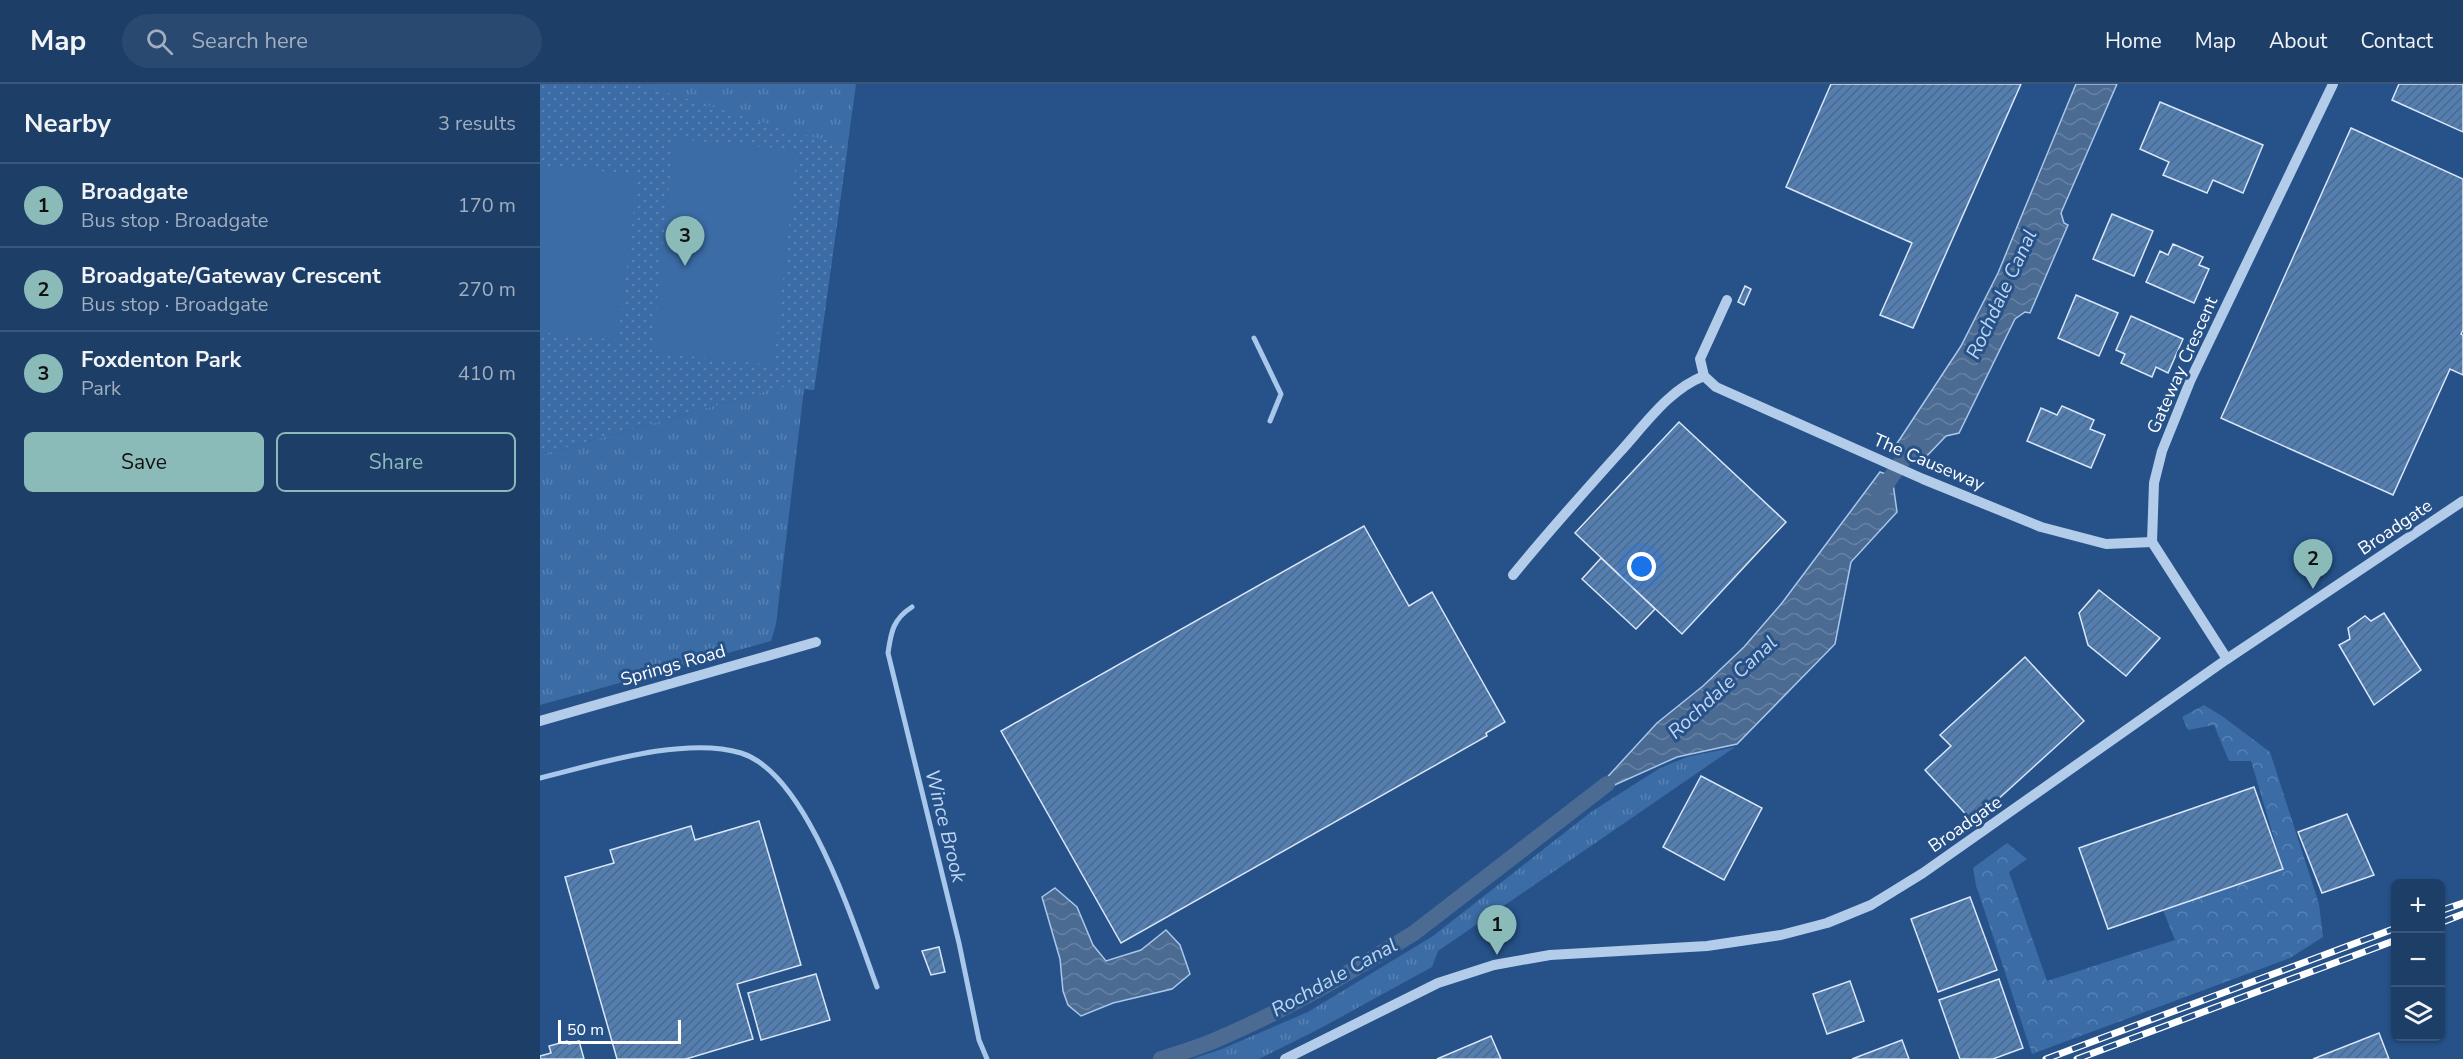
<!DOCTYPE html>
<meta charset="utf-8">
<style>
body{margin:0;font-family:"Nunito Sans",sans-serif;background:#294970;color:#f1f3f6}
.controls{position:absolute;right:18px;bottom:18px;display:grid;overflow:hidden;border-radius:9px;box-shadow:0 2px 4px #0004}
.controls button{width:54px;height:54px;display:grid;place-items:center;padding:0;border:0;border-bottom:2px solid #3a577b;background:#1c3e67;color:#f1f3f6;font:30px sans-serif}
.scale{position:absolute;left:18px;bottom:15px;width:123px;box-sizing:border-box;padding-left:6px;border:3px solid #fff;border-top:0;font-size:16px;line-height:21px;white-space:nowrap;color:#fff;-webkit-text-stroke:4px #265289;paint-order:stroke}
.you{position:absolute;left:1102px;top:483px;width:21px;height:21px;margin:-15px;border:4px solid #fff;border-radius:50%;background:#1a73e8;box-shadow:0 0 0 9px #1a73e833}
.badge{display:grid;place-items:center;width:39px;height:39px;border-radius:50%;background:#8bbbb9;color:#111;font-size:20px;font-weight:700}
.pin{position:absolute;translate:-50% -50px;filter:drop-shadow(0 2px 3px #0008)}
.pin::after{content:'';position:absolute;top:32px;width:21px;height:18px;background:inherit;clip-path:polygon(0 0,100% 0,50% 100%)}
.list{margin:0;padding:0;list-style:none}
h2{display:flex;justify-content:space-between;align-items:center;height:78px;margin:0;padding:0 24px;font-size:26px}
h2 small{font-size:20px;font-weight:400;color:#a0aec0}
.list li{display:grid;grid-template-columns:39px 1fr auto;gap:18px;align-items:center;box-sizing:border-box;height:84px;padding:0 24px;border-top:2px solid #3a577b}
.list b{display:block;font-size:22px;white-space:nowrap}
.list p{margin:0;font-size:20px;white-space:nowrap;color:#a0aec0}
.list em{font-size:20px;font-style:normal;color:#a0aec0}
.actions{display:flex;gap:12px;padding:18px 24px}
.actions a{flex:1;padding:14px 0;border:2px solid #8bbbb9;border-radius:9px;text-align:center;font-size:21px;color:#8bbbb9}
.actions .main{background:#8bbbb9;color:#111}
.icon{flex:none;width:33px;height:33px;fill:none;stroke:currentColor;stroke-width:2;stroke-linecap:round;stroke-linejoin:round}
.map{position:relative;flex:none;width:1923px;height:975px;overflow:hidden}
header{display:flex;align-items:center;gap:36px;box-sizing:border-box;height:84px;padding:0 30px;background:#1c3e67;border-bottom:2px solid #3a577b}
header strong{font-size:28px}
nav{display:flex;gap:33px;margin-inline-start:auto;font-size:21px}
.search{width:420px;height:54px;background:#294970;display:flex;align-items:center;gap:15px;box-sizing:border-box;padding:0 21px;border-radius:33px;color:#a0aec0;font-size:22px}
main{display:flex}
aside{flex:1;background:#1c3e67}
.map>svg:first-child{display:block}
</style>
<header>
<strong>Map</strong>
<div class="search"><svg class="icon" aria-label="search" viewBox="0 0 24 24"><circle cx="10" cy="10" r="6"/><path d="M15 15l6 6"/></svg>Search here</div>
<nav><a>Home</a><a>Map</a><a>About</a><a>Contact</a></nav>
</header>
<main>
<aside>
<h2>Nearby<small>3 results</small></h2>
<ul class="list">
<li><span class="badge">1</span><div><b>Broadgate</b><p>Bus stop · Broadgate</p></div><em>170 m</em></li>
<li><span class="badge">2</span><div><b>Broadgate/Gateway Crescent</b><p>Bus stop · Broadgate</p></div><em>270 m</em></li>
<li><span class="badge">3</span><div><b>Foxdenton Park</b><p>Park</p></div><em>410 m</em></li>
</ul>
<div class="actions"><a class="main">Save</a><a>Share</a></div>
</aside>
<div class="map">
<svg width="1923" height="975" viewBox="0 0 1923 975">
<defs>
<pattern id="grass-tufts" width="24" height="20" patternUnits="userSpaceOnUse" patternTransform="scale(1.5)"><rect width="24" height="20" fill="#3b6ca6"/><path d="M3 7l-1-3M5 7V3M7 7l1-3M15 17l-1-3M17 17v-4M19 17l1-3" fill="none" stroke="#5882b3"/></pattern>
<pattern id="forest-crowns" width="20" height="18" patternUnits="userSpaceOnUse" patternTransform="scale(1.5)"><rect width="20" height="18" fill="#3b6ca6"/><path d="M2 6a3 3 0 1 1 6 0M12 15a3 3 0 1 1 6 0" fill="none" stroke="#5882b3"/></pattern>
<pattern id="park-dots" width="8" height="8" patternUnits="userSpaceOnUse" patternTransform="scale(1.5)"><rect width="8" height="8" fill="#3b6ca6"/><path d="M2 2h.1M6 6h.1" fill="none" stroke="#5882b3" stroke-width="1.8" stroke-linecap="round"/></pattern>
<pattern id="water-waves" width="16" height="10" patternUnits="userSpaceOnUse" patternTransform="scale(1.5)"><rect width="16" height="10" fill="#4c6b92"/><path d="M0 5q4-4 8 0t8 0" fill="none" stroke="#6781a2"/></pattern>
<pattern id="building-hatch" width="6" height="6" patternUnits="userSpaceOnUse" patternTransform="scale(1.5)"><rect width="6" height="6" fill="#537eb2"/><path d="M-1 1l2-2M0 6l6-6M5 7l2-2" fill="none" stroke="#506884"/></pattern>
</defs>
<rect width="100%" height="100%" fill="#265289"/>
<g fill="url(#grass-tufts)">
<polygon points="70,0 316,0 274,306 264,305 236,540 231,557 0,621 0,371 223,308 0,27"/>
<polygon points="1195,663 898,867 892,883 779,945 719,975 652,975 682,965 768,928 893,852 1051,728 1120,684 1147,673"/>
</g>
<polygon fill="url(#forest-crowns)" points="1664,621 1682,632 1730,668 1779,820 1783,853 1750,874 1492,970 1436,801 1433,784 1467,759 1487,775 1469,788 1507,897 1635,856 1623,826 1743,785 1711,677 1689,677 1674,641 1648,646 1642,633"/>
<polygon fill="url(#park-dots)" points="0,0 99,0 265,51 308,61 274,306 241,303 0,371"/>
<g fill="#3b6ca6">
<polygon points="134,55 257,66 234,281 112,268"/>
<polygon points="0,82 98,90 78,256 0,248"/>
</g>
<g fill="url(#water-waves)" stroke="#a8c7ea" stroke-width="1.5">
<polygon points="1536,0 1577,0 1521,129 1524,139 1528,141 1490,229 1485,228 1475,235 1419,349 1406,352 1380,379 1352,367 1421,262 1458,189"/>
<polygon points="1340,388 1352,392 1357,428 1311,478 1295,560 1197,660 1137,673 1050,712 1117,639 1163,602 1204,563 1242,519"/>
<polygon points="515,804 537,823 553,861 566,877 601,866 626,846 640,861 650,890 632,905 573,919 541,932 528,921 523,907 520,875 502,813"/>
</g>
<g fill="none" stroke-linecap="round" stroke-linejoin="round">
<g stroke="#a8c7ea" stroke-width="5">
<polyline points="714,254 741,310 730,337"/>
<path d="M372,523C353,535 351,548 348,569L419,859L439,956L447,975"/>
<path d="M0,694C57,680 144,652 201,669C268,690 314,842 337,903"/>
</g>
<g stroke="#4c6b92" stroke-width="16">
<polyline points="1339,411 1377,355"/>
<path d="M621,975C640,969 660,963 678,955C746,926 811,888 874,849L1067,700"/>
</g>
</g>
<g fill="url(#building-hatch)" stroke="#d8e6f7" stroke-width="1.5">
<polygon points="1291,0 1481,0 1373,244 1340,231 1372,159 1246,103"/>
<polygon points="1859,0 1923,0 1923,48 1852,16"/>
<polygon points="1620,18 1723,61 1703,109 1673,96 1667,109 1623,91 1629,78 1600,65"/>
<polygon points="1811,44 1923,95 1923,246 1921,250 1923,251 1923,291 1910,285 1853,411 1681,334"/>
<polygon points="1572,130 1613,147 1594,192 1553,175"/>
<polygon points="1633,160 1663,173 1659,181 1669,185 1654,219 1606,198 1620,167 1628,171"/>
<polygon points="1205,202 1211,205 1204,221 1198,218"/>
<polygon points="1536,211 1578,229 1559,272 1518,254"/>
<polygon points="1591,232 1643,255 1628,289 1616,283 1612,293 1581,279 1585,270 1576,266"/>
<polygon points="1522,322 1554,336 1550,345 1565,351 1551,384 1487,357 1501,324 1517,331"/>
<polygon points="1139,338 1246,438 1142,550 1035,449"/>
<polygon points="824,442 869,522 892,508 965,638 946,649 947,652 581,859 461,647"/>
<polygon points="1061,474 1115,525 1096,545 1042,495"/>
<polygon points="1559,506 1620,554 1586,592 1548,561 1539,529"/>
<polygon points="1844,529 1881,586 1834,621 1799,561 1810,555 1808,544 1825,532 1831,537"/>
<polygon points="1485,573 1544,637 1433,738 1385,686 1411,662 1400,651"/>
<polygon points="1161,692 1222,724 1184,796 1123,763"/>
<polygon points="1714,703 1743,785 1568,845 1539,764"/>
<polygon points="1807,730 1834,791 1782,809 1758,748"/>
<polygon points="219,737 261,881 197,900 213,955 146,975 77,975 25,793 74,779 70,766 151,742 155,756"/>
<polygon points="1430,813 1457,886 1398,908 1371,835"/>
<polygon points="399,863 405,888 391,891 382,867"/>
<polygon points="276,890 290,936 221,956 208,909"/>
<polygon points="1459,895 1483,964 1453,975 1420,975 1399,916"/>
<polygon points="1310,897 1324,937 1287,950 1273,910"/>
<polygon points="1839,949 1849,975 1773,975"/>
<polygon points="951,952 961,975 897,975"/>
<polygon points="1362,956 1369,975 1312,975"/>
<polygon points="27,957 29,960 39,957 44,975 0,975 0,972 11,969 9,962"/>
</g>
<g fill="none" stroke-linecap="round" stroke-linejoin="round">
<g stroke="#b3cce9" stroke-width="10">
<polyline points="1187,216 1160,275 1164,292 1176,303 1383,395 1501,443 1566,460 1612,458"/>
<path d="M973,491C1007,449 1043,409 1079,369C1104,342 1129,305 1164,292"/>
<polyline points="1687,575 1612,458 1614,399 1622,367 1651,295 1793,0"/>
<polyline points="0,637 276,558"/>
<polyline points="745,975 898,899 954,881 1010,871 1167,862 1241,851 1287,839 1331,821 1383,789 1687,575 1923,417"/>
</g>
<defs>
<g id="rail">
<polyline points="1900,827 1923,819"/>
<polyline points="1900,839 1923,830"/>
<polyline points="1506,975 1856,844"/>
<polyline points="1537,975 1856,856"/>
</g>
</defs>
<use href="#rail" stroke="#fff" stroke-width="7"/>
<use href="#rail" stroke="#265289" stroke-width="4.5" stroke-dasharray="14" stroke-linecap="butt"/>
</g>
<g text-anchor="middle" stroke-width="6" stroke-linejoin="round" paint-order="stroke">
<g font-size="18" fill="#fff" stroke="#265289">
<text transform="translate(1642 281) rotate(-66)" y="6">Gateway Crescent</text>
<text transform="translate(1389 378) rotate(23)" y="6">The Causeway</text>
<text transform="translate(1855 443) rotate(-34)" y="6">Broadgate</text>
<text transform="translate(133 581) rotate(-16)" y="6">Springs Road</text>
<text transform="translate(1425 740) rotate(-35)" y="6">Broadgate</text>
</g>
<g font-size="20" font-style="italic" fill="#bfd6f1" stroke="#265289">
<text transform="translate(1461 210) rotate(-65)" y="7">Rochdale Canal</text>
<text transform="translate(1182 603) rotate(-43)" y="7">Rochdale Canal</text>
<text transform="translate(406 742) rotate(76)" y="7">Wince Brook</text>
<text transform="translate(794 893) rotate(-29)" y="7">Rochdale Canal</text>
</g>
</g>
</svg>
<div class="controls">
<button>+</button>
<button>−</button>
<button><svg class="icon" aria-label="layers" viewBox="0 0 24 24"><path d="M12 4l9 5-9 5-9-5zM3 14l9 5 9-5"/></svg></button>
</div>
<div class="scale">50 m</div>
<div class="you"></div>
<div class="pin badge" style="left:957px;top:871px">1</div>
<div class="pin badge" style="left:1773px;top:505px">2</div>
<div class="pin badge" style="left:145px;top:182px">3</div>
</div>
</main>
